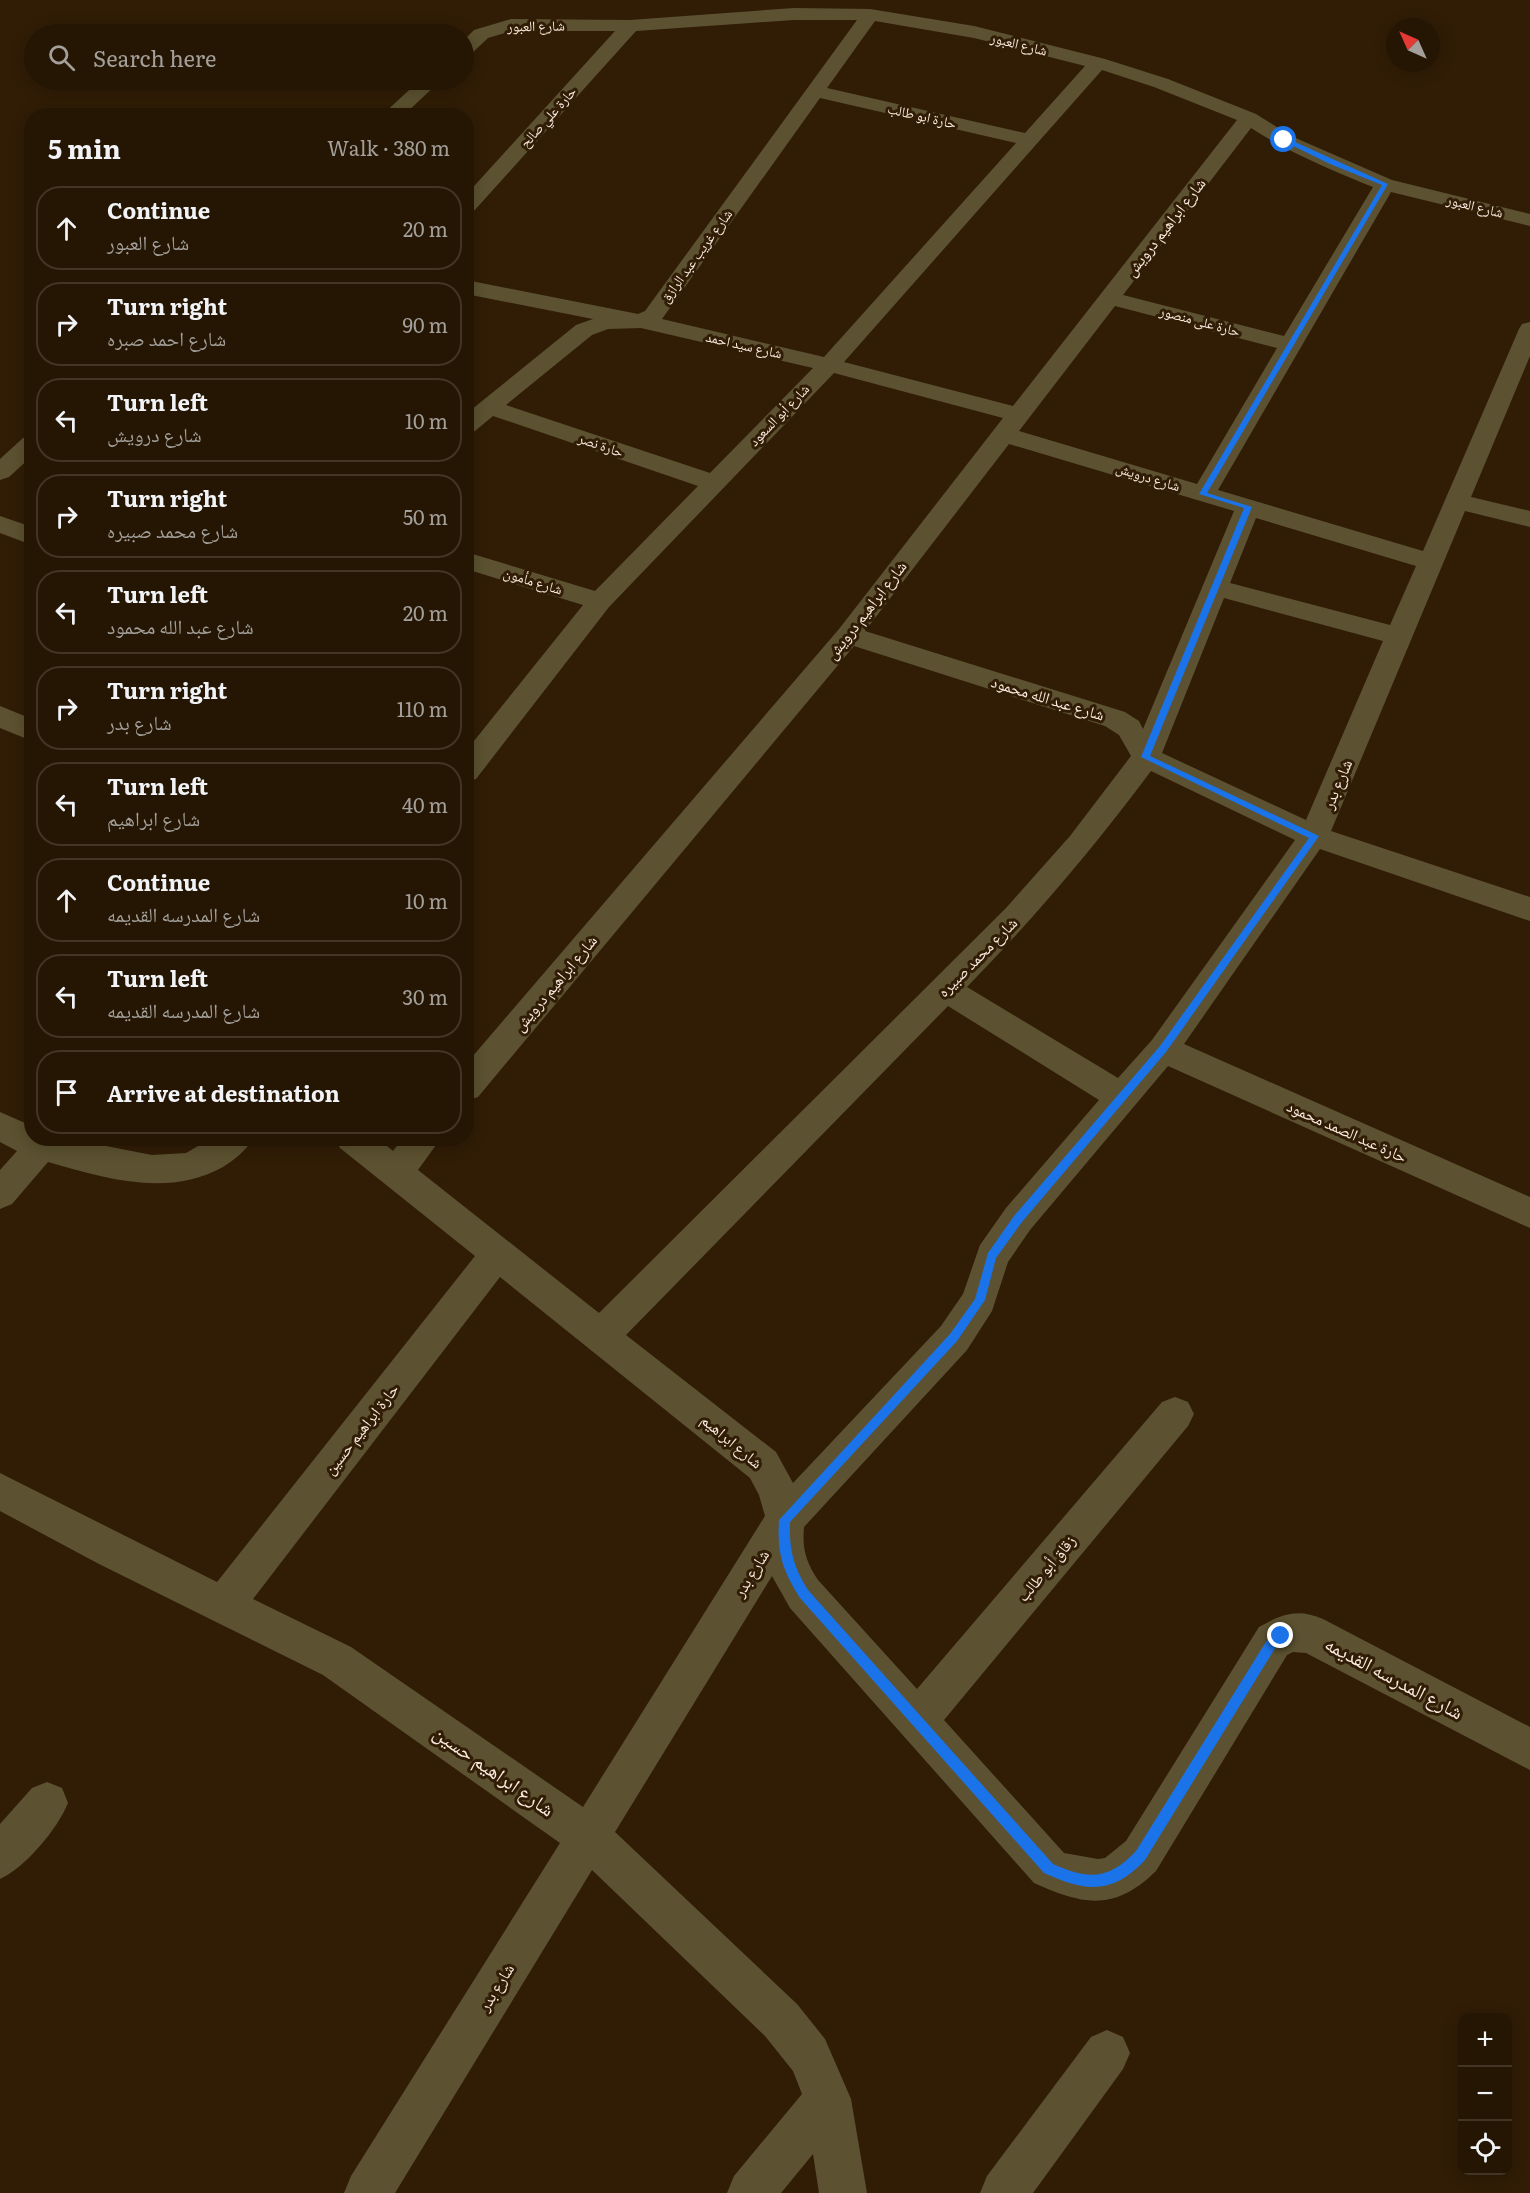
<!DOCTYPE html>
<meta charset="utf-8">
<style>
body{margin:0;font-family:Literata,"Noto Naskh Arabic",serif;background:#312313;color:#f1f3f6}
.controls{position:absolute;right:18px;bottom:18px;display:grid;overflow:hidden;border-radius:12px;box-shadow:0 3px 15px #0003}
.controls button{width:54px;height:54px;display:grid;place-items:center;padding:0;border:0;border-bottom:2px solid #423526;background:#251604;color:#f1f3f6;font:30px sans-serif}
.compass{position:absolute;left:1386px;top:18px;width:54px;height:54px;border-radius:50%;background:#251604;box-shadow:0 3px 15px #0003;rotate:315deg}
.stop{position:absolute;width:18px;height:18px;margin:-14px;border:4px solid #1a73e8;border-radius:50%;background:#fff}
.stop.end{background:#1a73e8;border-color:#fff;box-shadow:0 2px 6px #0008}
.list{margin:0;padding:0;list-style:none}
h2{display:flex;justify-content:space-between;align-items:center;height:78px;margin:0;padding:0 24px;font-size:26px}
h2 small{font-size:20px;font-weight:400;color:#a39f9a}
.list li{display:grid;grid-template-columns:39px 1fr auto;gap:18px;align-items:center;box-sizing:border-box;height:84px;margin:0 12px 12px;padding:0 12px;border:2px solid #423526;border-radius:24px}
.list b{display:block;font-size:22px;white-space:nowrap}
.list p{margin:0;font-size:20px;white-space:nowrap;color:#a39f9a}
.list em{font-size:20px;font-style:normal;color:#a39f9a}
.icon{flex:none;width:33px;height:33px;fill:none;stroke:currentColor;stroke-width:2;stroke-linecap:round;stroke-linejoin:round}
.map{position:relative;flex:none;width:1530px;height:2193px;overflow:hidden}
.search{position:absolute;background:#251604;box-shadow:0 3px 15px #0003;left:24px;top:24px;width:450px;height:66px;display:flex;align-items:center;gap:15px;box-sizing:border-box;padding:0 21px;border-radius:33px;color:#a39f9a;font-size:22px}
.panel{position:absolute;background:#251604;box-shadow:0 3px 15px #0003;left:24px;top:108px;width:450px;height:1038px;border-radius:24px}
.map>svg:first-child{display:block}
</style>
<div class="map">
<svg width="1530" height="2193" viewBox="0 0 1530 2193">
<rect width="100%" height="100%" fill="#311d06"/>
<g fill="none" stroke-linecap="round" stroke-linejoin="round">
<g fill="#5c5231" fill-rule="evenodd">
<path d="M794,8L870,9L974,26L1105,59L1168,79L1256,114L1291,136L1392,180L1530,214V226L1391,192L1218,490L1423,551L1519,329L1522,324L1530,322V356L1471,497L1530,511V527L1465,511L1331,831L1530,897V921L1320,849L1184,1044L1530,1197V1228L1168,1066L1030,1230L1008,1262L992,1311L967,1350L804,1527C802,1549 806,1562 818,1580L917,1689L1162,1402L1175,1397L1188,1402L1194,1414L1188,1426L944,1720L1064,1853L1098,1859L1105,1858L1126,1841L1259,1627C1282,1614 1298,1608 1323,1619L1530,1727V1770L1306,1653L1293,1652L1287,1655L1156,1871C1114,1912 1083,1905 1034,1883L790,1608L772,1576L615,1832L797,2004L825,2039L851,2099L867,2193H819L813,2154L781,2193H727L734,2176L802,2094L793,2071L765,2036L592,1870L395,2193H344L351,2176L560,1843L323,1675L99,1564L0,1511V1473L217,1582L475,1256L340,1148L335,1138H377L393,1151L403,1138H441L418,1170L599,1313L1006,908L1070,836L1131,756L1119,735L1105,726L854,646L478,1097L466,1101V1064L839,629L1003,418L834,373L609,607L476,779L466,782V751L583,605L466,569V552L595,591L698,486L493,416L475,431L466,433V414L576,325L593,319L466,294V280L638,314L645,311L857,20H794L636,31L473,212L466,214V195L615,31H512L488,38L471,54L464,56V40L474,30L511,19L630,20ZM875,21L974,38L1085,66L1025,133L827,88ZM1102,70L1154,87L1237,120L1013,406L844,362ZM820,98L1016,143L824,357L662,319ZM1251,128C1290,153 1331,170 1373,187L1284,336L1123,295ZM1115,306L1277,348L1197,484L1019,431ZM641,328L813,368L710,473L506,405L592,335L608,329ZM1009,444L1234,511L1143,729L1139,721L1125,712L865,631ZM1256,518L1416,566L1390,625L1230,583ZM1224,598L1383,641L1306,820L1162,753ZM1151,771L1295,840L1152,1040L1118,1078L967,987C1035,917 1092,850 1151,771ZM948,1006L1099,1100L1006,1208L980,1245L963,1294L941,1326L793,1483L776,1452L626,1335ZM500,1277L750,1478L759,1495L765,1516L583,1807L351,1647L253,1599Z"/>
<polygon points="420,80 441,80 403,116 381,116"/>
<polygon points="32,436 32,456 9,477 0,480 0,459 23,438"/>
<polygon points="0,516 32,527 32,545 0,533"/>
<polygon points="0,706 32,719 32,741 0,728"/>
<path d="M0,1112L32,1126V1138H65L152,1155L186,1153L212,1138H253C246,1151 235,1159 223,1167C168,1198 104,1178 48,1162L12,1204L0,1209V1170L17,1151L0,1142Z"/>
<path d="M47,1782L62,1788L68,1803C58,1828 25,1868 0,1879V1824L32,1788Z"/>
<polygon points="1107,2030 1123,2037 1130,2053 1123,2069 1033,2193 980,2193 987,2176 1091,2037"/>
</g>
</g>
<path fill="#1a73e8" d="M1286,138L1388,184L1207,493L1252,507L1150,756L1319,836L1166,1052L1022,1222L996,1258L985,1300L957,1341L790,1522C789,1549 793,1566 808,1590L1053,1864C1089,1880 1109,1880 1136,1851L1269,1637L1281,1630L1285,1632V1640L1277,1645L1145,1860C1112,1895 1086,1892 1044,1873L800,1598C782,1569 777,1553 779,1520L950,1334L975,1299L988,1253L1014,1216L1160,1046L1309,838L1141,757L1244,508L1199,494L1382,185L1330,164L1281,140Z"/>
<g text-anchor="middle" stroke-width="6" stroke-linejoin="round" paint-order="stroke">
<g font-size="14" fill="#f9eadd" stroke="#311d06">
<text transform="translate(536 26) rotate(-1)" y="5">شارع العبور</text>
<text transform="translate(1019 44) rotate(14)" y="5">شارع العبور</text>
<text transform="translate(922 116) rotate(13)" y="5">حارة ابو طالب</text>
<text transform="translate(548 117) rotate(-48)" y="5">حارة علي صالح</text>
<text transform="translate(1475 206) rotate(14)" y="5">شارع العبور</text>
<text transform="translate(696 256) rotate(-54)" y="5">شارع غريب عبد الرازق</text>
<text transform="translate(1200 321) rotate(15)" y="5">حارة على منصور</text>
<text transform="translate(744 345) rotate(13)" y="5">شارع سيد احمد</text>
<text transform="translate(779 415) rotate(-46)" y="5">شارع أبو السعود</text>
<text transform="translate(601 445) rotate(19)" y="5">حارة نصر</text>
<text transform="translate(1148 477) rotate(17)" y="5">شارع درويش</text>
<text transform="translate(533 581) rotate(17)" y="5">شارع مأمون</text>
</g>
<g font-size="16" fill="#f9eadd" stroke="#311d06">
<text transform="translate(1165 227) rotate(-52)" y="6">شارع ابراهيم درويش</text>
<text transform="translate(866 610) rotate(-52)" y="6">شارع ابراهيم درويش</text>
<text transform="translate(1048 698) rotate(17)" y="6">شارع عبد الله محمود</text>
<text transform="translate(1337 784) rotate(-67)" y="6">شارع بدر</text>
<text transform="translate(977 957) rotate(-45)" y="6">شارع محمد صبيره</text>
<text transform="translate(555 983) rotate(-50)" y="6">شارع ابراهيم درويش</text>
<text transform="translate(1347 1131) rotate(24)" y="6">حارة عبد الصمد محمود</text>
<text transform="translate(361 1429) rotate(-52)" y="6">حارة ابراهيم حسين</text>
<text transform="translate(732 1441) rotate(40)" y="6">شارع ابراهيم</text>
<text transform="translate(1046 1568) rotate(-50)" y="6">زقاق أبو طالب</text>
<text transform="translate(751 1573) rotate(-58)" y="6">شارع بدر</text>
<text transform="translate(496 1987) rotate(-58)" y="6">شارع بدر</text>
</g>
<g font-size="20" fill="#f9eadd" stroke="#311d06">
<text transform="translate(1394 1678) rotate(28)" y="7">شارع المدرسه القديمه</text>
<text transform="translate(494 1771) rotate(35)" y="7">شارع ابراهيم حسين</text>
</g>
</g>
</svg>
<div class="controls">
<button>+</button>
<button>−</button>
<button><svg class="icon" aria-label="locate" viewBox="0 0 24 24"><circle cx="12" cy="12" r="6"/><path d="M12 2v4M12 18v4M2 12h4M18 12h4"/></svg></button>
</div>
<svg class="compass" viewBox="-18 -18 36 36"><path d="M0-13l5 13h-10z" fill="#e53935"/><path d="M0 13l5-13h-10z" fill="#a39f9a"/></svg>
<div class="stop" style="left:1284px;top:140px"></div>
<div class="stop end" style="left:1281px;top:1636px"></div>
<div class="search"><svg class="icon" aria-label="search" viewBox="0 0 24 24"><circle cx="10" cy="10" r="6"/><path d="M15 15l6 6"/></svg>Search here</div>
<section class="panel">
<h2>5 min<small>Walk · 380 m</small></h2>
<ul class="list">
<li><svg class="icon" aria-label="ahead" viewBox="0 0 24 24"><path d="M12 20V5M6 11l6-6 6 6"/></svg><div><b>Continue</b><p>شارع العبور</p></div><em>20 m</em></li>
<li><svg class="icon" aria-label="right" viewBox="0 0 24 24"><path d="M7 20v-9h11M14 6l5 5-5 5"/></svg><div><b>Turn right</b><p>شارع احمد صبره</p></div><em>90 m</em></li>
<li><svg class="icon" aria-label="left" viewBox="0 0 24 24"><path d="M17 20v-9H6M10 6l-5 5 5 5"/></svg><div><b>Turn left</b><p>شارع درويش</p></div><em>10 m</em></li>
<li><svg class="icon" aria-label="right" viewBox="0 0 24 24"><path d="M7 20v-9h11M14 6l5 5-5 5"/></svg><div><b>Turn right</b><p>شارع محمد صبيره</p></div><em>50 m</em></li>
<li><svg class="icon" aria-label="left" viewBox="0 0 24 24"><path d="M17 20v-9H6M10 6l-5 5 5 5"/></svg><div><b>Turn left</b><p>شارع عبد الله محمود</p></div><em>20 m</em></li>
<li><svg class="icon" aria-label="right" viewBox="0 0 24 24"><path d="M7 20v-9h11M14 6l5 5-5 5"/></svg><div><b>Turn right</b><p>شارع بدر</p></div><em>110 m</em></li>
<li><svg class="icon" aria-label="left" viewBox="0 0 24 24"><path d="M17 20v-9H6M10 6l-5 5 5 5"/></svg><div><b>Turn left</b><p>شارع ابراهيم</p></div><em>40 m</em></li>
<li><svg class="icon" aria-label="ahead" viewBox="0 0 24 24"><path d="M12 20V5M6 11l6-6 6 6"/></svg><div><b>Continue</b><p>شارع المدرسه القديمه</p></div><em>10 m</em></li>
<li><svg class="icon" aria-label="left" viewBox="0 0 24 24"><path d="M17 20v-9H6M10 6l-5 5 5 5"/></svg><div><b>Turn left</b><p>شارع المدرسه القديمه</p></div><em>30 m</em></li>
<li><svg class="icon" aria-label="arrive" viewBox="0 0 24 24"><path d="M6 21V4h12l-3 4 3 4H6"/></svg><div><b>Arrive at destination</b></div></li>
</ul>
</section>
</div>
